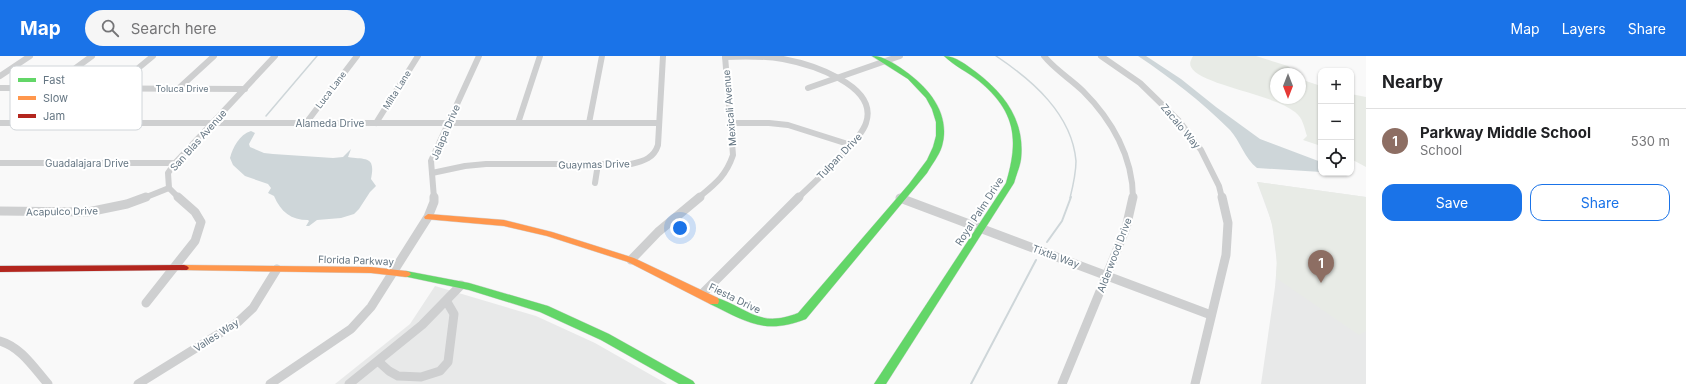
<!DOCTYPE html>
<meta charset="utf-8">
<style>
body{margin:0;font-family:Inter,sans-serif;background:#f6f6f6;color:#202124}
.controls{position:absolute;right:12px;top:12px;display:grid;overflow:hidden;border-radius:8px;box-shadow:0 1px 3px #0004}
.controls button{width:36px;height:36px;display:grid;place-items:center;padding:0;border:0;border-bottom:1px solid #e0e0e0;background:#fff;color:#202124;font:20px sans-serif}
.compass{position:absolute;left:1270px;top:12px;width:36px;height:36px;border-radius:50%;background:#fff;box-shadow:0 1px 3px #0004;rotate:180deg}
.you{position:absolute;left:680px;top:172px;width:14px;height:14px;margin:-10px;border:3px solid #fff;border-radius:50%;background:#1a73e8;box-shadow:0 0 0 6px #1a73e833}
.badge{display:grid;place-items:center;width:26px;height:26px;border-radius:50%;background:#1a73e8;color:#fff;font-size:13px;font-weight:700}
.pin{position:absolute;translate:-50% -33px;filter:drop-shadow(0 1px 2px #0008)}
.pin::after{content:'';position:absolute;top:21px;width:14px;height:12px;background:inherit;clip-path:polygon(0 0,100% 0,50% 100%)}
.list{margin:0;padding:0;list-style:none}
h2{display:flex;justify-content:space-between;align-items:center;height:52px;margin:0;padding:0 16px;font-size:17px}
h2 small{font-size:13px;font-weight:400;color:#757577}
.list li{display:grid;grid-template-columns:26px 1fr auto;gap:12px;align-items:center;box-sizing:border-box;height:64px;padding:0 16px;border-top:1px solid #e0e0e0}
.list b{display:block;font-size:15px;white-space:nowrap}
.list p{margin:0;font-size:13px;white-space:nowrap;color:#757577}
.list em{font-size:13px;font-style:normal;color:#757577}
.actions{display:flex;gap:8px;padding:12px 16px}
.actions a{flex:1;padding:9px 0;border:1px solid #1a73e8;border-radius:12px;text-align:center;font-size:14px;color:#1a73e8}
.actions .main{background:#1a73e8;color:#fff}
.icon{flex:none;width:22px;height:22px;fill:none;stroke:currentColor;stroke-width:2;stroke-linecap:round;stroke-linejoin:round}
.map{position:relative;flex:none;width:1366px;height:328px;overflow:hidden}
header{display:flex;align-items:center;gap:24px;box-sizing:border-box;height:56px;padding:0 20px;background:#1a73e8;color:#fff}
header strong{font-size:19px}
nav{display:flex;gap:22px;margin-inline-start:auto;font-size:14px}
.search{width:280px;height:36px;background:#f6f6f6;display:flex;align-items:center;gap:10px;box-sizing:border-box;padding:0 14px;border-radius:22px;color:#757577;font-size:15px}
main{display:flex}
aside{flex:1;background:#fff}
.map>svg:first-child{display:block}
</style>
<header>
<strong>Map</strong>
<div class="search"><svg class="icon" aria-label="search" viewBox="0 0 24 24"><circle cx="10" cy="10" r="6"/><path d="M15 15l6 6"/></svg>Search here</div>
<nav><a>Map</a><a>Layers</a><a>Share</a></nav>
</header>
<main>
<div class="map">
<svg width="1366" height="328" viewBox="0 0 1366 328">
<rect width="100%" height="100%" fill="#f9f9f9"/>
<g fill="#e8e9e9">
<polygon points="1257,126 1366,141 1366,328 1261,328 1275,231 1277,207 1272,167"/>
<polygon points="435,230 536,260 595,287 667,328 335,328 410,268"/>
</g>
<g fill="#e8ebe6">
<path d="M1193,0H1256L1288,10L1297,18H1276V42H1300V23L1321,30V90L1303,84L1307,80C1304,71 1303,62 1295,56C1273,38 1200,29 1191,11C1189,7 1191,4 1193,0Z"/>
<polygon points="1351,38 1366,41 1366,111 1351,103"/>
<path d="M1257,126L1366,141V275L1359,279L1276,222C1279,188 1271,157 1257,126Z"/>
</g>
<g fill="#ced6d9">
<path d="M1138,0H1146L1181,23L1216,51L1260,83L1321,106V116L1257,112C1245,103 1240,85 1230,74C1202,46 1171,22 1138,0Z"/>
<path d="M251,75L255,77L249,88L250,91L264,97L273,98L333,102L343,101L351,93L348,101C365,104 376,99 371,123L376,130L370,136L359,153L354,158L341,162L317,164L309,170H306L309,165L308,164C291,164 281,156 274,140L268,137L271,132L268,128L245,120L233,109L230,102C233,91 239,79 251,75Z"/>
</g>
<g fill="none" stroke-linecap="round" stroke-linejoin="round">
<g stroke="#ced6d9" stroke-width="1.5">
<path d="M996,0C1032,24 1072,58 1076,105C1076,117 1073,130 1070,142"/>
<polyline points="266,60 317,0"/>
</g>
<g stroke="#ced6d9" stroke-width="2">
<polyline points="1047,186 1062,165 1071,141"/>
<polyline points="971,328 1036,204"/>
</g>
<defs>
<g id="fast">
<path d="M872,0C884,0 895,8 905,15C929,32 951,58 942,90C939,100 932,108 927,117L806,263C765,279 747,266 710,248L709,245L710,242L714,241C748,251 758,273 798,257L909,128L927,104L933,91L936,80V66L932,53L926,42L908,23Z"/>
<path d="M944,0C956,0 966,9 976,16C1005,38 1025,65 1021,103C1020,111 1016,119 1014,127L886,328H874L1006,127C1019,83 1016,56 979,25C968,16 954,10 944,0Z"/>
<polygon points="406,215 469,227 548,250 609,278 693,325 695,328 679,328 601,284 540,256 469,234 403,220 401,218 403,216"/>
</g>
<g id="slow">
<polygon points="428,158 504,164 552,176 634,202 718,242 719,245 718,248 710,248 628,206 547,180 504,170 425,163 424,161"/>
<polygon points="184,209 371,211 406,215 409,216 411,218 409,220 406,221 371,217 181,214 179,212 181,210"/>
</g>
<polygon id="jam" points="184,209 187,210 189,212 187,214 0,216 0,210"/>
</defs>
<use href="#fast" stroke="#d5d6d7" stroke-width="1"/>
<use href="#slow" stroke="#d5d6d7" stroke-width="1"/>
<use href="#jam" stroke="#d5d6d7" stroke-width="1"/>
<g stroke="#cecfd0" stroke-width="6">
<path d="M1044,0C1055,14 1071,23 1083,35C1112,64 1133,101 1133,142"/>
<polyline points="1101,0 1140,27 1180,66 1201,94 1219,130 1222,142"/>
<path d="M725,1C744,0 764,0 783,3C810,8 879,29 866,67C860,86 814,126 798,142"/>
<polyline points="0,20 30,0"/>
<polyline points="0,32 245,33"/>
<polyline points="808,32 900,0"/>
<polyline points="47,33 92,0"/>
<polyline points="113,33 153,0"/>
<polyline points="178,33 214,0"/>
<polyline points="0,67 659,67"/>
<polyline points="306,67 357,0"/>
<polyline points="376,67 418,0"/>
<polyline points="518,67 540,0"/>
<polyline points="589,67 602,0"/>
<polyline points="730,67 769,67 788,69 851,89"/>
<polyline points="0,107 175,107"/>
<path d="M432,117L465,110L486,108H631C644,105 654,102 658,89L663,0"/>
<polyline points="595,127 598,108"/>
<polyline points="144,142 169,132"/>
<polyline points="179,142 169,132 168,117 175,107 275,0"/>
<polyline points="434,142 431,105 479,0"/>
<path d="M698,142C715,128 726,120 733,99L725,0"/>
</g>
<g stroke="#cecfd0" stroke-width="9">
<polyline points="900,142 1211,259"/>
<polyline points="0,155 88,156 127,148 146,141"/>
<polyline points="631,204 658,176 700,141"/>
<polyline points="702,238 799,141"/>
<polyline points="146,247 195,185 201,166 195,156 178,141"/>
<path d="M0,285C21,291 34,312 48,328"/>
<polyline points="379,306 389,315 398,320 421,321 440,315 448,306 454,258 447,246"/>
<polyline points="138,328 238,266 253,252 277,213"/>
<polyline points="270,328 351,273 371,251 428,161 434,146 434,141"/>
<polyline points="349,328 422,269 461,229"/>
<polyline points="1062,328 1126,172 1133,141"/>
<polyline points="1195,328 1226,199 1228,167 1222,141"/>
</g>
<use href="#fast" fill="#63d668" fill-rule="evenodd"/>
<use href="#slow" fill="#ff974d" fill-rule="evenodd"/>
<use href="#jam" fill="#b3261e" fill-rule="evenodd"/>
</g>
<g text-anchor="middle" stroke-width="4" stroke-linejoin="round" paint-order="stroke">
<g font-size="9" fill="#657683" stroke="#fff">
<text x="182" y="36">Toluca Drive</text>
<text transform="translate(331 34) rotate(-53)" y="3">Luca Lane</text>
<text transform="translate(397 34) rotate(-58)" y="3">Milta Lane</text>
</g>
<g font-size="10" fill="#657683" stroke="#fff">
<text transform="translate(729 52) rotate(-95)" y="4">Mexicali Avenue</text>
<text x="330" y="71">Alameda Drive</text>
<text transform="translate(1181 70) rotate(50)" y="4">Zacalo Way</text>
<text transform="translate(445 76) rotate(-67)" y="4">Jalapa Drive</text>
<text transform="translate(198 84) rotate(-48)" y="4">San Blas Avenue</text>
<text transform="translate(839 100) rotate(-46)" y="4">Tulpan Drive</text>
<text x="87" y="111">Guadalajara Drive</text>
<text transform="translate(594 108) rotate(-1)" y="4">Guaymas Drive</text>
<text transform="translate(62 155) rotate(-1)" y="4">Acapulco Drive</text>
<text transform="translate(979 155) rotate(-57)" y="4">Royal Palm Drive</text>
<text transform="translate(1114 199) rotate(-69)" y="4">Alderwood Drive</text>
<text transform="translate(1056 200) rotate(20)" y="4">Tixtla Way</text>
<text transform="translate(356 204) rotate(2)" y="4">Florida Parkway</text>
<text transform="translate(735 242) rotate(26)" y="4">Fiesta Drive</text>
<text transform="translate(216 279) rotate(-33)" y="4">Valles Way</text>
</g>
</g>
<rect x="10" y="10" width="132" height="64" rx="6" fill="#fff" stroke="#d1d6da" stroke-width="1"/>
<rect x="18" y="22" width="18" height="4" fill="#63d668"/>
<rect x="18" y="40" width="18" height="4" fill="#ff974d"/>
<rect x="18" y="58" width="18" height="4" fill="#b3261e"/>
<g font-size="11" fill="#657683">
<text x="43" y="28">Fast</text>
<text x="43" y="46">Slow</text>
<text x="43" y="64">Jam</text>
</g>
</svg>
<div class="controls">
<button>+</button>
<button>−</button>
<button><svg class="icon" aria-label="locate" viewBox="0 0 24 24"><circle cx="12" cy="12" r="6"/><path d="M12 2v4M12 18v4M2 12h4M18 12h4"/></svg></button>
</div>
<svg class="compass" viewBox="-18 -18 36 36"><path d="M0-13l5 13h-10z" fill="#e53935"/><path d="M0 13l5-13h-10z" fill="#757577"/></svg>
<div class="you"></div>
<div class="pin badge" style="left:1321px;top:227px;background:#8d6e63">1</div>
</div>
<aside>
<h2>Nearby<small></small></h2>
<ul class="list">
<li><span class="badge" style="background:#8d6e63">1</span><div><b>Parkway Middle School</b><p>School</p></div><em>530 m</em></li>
</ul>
<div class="actions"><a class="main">Save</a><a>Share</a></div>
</aside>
</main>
